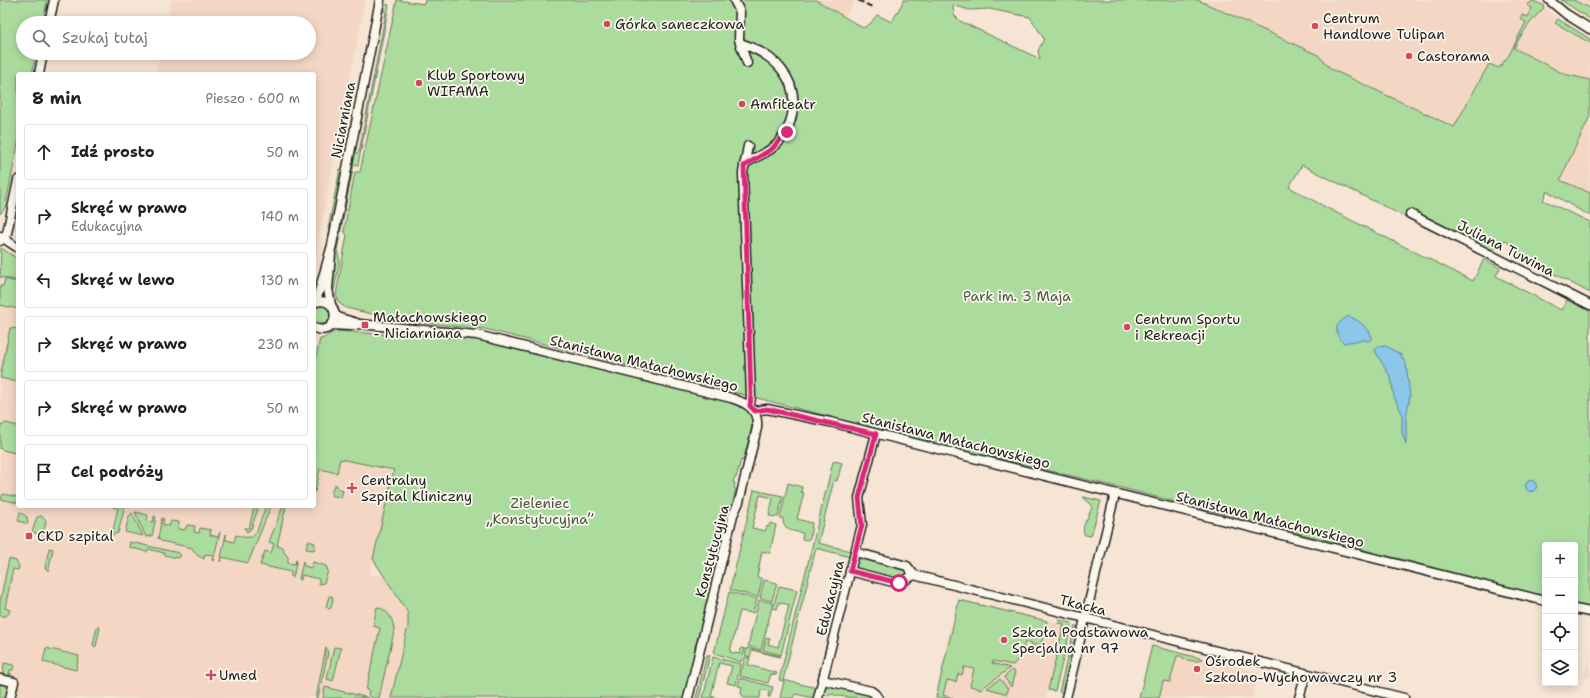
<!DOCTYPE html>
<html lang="pl">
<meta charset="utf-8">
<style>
body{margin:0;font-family:"Shantell Sans",sans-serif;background:#f6f6f6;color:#222}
.controls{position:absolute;right:12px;bottom:12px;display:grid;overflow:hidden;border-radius:4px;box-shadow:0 2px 10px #0003}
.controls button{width:36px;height:36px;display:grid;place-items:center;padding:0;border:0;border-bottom:1px solid #e0e0e0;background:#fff;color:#222;font:20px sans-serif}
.stop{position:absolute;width:12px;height:12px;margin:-9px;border:3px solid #db2777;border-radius:50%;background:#fff}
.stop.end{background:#db2777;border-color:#fff;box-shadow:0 1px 4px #0008}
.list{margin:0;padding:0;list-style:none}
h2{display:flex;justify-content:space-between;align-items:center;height:52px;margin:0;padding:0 16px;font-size:17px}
h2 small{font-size:13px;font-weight:400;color:#767676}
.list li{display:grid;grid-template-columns:26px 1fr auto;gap:12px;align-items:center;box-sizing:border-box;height:56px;margin:0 8px 8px;padding:0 8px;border:1px solid #e0e0e0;border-radius:4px}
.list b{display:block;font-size:15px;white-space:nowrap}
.list p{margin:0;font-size:13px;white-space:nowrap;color:#767676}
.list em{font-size:13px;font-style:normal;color:#767676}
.icon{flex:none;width:22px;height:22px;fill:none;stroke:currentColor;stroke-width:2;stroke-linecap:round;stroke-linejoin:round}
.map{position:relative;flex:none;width:1590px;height:698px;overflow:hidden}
.search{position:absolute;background:#fff;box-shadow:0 2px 10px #0003;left:16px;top:16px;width:300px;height:44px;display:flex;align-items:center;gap:10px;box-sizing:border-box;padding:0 14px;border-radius:22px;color:#767676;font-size:15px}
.panel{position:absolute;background:#fff;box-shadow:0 2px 10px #0003;left:16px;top:72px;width:300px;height:436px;border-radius:4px}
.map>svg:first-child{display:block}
</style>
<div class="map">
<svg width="1590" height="698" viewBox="0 0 1590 698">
<rect width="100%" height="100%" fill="#f6e4d4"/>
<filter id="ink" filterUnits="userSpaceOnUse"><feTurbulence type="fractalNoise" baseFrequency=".025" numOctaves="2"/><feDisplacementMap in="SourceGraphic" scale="8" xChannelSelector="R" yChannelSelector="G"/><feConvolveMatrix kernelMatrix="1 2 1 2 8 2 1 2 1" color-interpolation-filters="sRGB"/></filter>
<g filter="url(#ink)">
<g fill="#f3d7c4">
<polygon points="171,0 365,0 314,263 314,74 155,74 160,53 309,53 309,23 166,23"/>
<polygon points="816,0 855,0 845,17"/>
<polygon points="1198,0 1534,0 1543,6 1558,19 1555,23 1560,27 1590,43 1590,80 1564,74 1514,48 1499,68 1489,64 1454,127 1331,69 1318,55"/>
<polygon points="1573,0 1590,0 1590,8"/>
<polygon points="1590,116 1590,200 1560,180"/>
<polygon points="0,277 18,281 18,506 314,506 314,453 394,470 370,574 385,576 408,613 408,626 391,698 0,698"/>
<polygon points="958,598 1064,624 1046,698 934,698"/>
<polygon points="1151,645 1259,672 1252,698 1138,698"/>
<polygon points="1590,653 1590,678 1584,677"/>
</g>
<g fill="#abdc9d" stroke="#647c5c" fill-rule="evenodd">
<polygon points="0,0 47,0 43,23 23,23 23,53 36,53 32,74 18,74 18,144 5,208 0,214"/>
<path d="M397,0L424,4L425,0H816L863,28L870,24L877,15L892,22L904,0H1198L1318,55L1331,69L1454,127L1489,64L1499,68L1509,55L1526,22L1520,19L1522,15L1528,17L1532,8L1527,5L1533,1L1543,5L1544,8C1531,20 1522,33 1514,48L1564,74L1590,80V116L1560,180L1590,193V216L1547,191L1543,200L1590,222V293L1515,253L1516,250L1505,240L1485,257L1302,165L1289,187L1331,210L1473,281L1484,259L1500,268L1496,276L1561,310L1567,300L1590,311V608L1575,604V545H1545V596L1118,487L954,448L485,329L403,321L346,308L339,303L336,295L347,235L344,231L355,172H360ZM953,5L969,10L989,9L1030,17L1044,39L1038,51L1040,59L960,21L954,15Z"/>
<polygon points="1561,0 1573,0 1590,8 1590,19"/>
<polygon points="385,4 389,5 358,165 354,164 337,250 340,261 334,290 330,291 337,236 354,153 359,152 386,12 382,10 382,6"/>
<polygon points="1558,19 1590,39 1590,43 1555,23"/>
<polygon points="340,169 342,171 332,223 331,228 328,229"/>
<polygon points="1,248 18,259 18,281 0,277"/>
<polygon points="5,279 18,282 18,309 0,305 0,286 3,286"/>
<circle cx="322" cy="315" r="9"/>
<polygon points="10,328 18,329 17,382 0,378"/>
<path d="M336,331L411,336L412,333L470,338L702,394C714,398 745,404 751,415C755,423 745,451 743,461L741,460L736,478H734L733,483H735L734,488L736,489L700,636L695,645V656L684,698H391L408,626V613L373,559L394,470L340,459L337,473L320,469L315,492H314V366L320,339C325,339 330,333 336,331Z"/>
<polygon points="6,423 18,426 18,454 0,449 0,425 1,426"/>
<polygon points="835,461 842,463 837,481 834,480 818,543 851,551 850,557 816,548 783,680 817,688 814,698 795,694 793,698 780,698 784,681 779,680 833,462"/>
<path d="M788,483L802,487L801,492L804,493L797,519L812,523L810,538L807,540L802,539L803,533C794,531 782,531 783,518H780Z"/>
<polygon points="334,485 337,485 337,488 343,490 341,498 331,495"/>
<polygon points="754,490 783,496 778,517 769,516 773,498 760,495 752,528 765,531 767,526 769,527 770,523 776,525 770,553 762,551 757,577 762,579 758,597 730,590"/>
<polygon points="3,494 18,497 18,503 1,499"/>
<path d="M1083,497L1101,501L1091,536L1085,535C1079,526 1091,516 1092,505Z"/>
<polygon points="110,506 125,506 118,533 112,535 118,508"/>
<path d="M266,506H271L248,563L222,557L220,562L226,534V540L234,542L236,535C244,537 250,540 256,533Z"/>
<polygon points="283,506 286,506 277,546 283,547 284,552 288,557 288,563 295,564 296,559 297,559 293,578 291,577 291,572 260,565 265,551 271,553 274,544 269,542"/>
<polygon points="254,508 258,509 251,529 247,532 244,528 249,528"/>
<polygon points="20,512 27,517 28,524 18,521"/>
<polygon points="135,512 148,515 147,521 153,522 154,516 156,517 152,536 146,537"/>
<polygon points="132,513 143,536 125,532 129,516"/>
<polygon points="41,516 45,519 46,521 43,535 32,532 37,517"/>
<polygon points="162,518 164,519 163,525 169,526 171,521 179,522 178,529 185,530 187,525 195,526 194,532 199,533 200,528 211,530 210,535 218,537 220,532 213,561 212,560 213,555 205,554 204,559 197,555 192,548 161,541 158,538"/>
<polygon points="308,541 315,543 314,550 306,549"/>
<polygon points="130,542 179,553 181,556 178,558 164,555 164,553 148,549 147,552 129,547"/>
<polygon points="49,548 53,549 49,568 49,571 45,568"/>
<polygon points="858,556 904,568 907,572 906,576 900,580 857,570 854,567 855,560"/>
<path d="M9,559L16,561L19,566L18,570L13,569L5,608L10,610C9,615 6,617 0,616V602Z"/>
<polygon points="303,561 304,566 311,568 313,562 326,566 328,571 324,583 319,584 319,579 302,575 301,580 299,579"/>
<polygon points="764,580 777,583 772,601 760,598"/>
<polygon points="779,586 797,590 781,655 763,650 766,637 770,638 768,644 778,647 789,605 779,602 777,609 773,608"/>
<polygon points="729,592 757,599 753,613 740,611 730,652 740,654 741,648 745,649 741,662 714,653"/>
<polygon points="329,596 332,596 333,599 331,608 328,609 326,607"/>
<polygon points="759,600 773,603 761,650 748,646"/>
<polygon points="959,600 1047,621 1041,645 1035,644 1033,649 1031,649 1032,643 1025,642 1021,656 1013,665 993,661 992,663 1010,668 981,689 970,686 974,669 964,667 962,675 958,674 956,682 947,680 943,695 953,698 936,698"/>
<path d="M377,607C389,610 394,620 394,632L379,698H373L368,695L369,691L366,690L380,628L373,626Z"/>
<polygon points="1059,620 1072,623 1055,691 1048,690 1064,624 1058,623"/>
<polygon points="1075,626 1079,627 1063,693 1059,692"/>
<polygon points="97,627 99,627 100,628 96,646 95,647 93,645"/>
<path d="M1152,646L1203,659C1197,663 1186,661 1181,656H1177L1170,682L1163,681L1159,698H1139Z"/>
<polygon points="326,647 328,653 318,698 316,698"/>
<polygon points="334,647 341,648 333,681 327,679"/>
<polygon points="46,648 79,656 76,670 43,662"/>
<polygon points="747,648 780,656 780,657 752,650 750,657 745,655"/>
<polygon points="707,655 710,655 699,698 696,698"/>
<polygon points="713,657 741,664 736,685 727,683 732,666 719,663 711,696 717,698 703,698"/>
<polygon points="745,657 750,658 748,665 777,673 776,675 771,674 768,683 740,676"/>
<polygon points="4,663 14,665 13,670 10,670 9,674 12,674 6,676 3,674"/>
<polygon points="1012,670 1015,672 1011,687 1004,677"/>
<polygon points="740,678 773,687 770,697 768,697 769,691 761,690 760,698 744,698 741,693 742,687 738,686"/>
<polygon points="1000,679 1008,689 1007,694 987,688"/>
<polygon points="3,683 7,684 9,687 7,698 0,698 0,685"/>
<path d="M826,685L870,694L875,698C865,698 839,698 832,694L829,696L821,693L822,689Z"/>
<polygon points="325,687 365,697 368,698 323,698"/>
</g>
<g fill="#8cc6eb" stroke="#5f8298">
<path d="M1348,316C1357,319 1371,329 1372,338L1369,341L1361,340L1344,343C1338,339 1333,328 1340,322C1342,320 1346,318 1348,316Z"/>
<polygon points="1386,346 1400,354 1406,364 1410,396 1406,417 1406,444 1402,433 1402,413 1394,397 1391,378 1375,351 1377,347"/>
<circle cx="1531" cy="486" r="5.5"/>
</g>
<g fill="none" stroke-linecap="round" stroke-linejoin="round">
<defs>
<g id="minor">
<polyline points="734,0 740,12 739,39 740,43"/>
<polyline points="1549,0 1566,14 1590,29"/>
<polyline points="49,23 54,0"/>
<polyline points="39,74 43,53"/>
<polyline points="748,146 743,173 751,396 750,406"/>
<path d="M744,165C754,156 769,154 779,142C786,134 790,125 792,115C800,78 773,54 740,43L747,63"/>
<polyline points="1410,214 1590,305"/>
<polyline points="0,236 18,248"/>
<polyline points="0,241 7,233 18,180"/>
<polyline points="316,302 332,245 380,0"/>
<path d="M314,303C341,292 342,339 314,328"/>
<polyline points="331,305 328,289 331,254"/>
<polyline points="335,315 340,318 357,323"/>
<path d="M331,325L350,326L359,324L477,335L731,398C747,403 759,409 757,428L739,502L733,515L688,698"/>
<polyline points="755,411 767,409 830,422 1545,601"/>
<polyline points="855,552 907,566 914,575 1404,698"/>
<polyline points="850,571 897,583 902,582 914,575"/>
<polyline points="1575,609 1590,612"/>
<polyline points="0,679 14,682 10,698"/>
<polyline points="823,680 871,691 875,694 878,698"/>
<polyline points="818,698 862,525 859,498 876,434"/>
<polyline points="1066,698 1115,494"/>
<polyline points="1299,698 1306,674"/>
</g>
</defs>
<use href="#minor" stroke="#1c1c1c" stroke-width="11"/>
<use href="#minor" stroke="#fbf7ec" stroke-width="8"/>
<polyline stroke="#1c1c1c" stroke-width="2" stroke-dasharray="6 3" stroke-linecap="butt" points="858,0 872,7"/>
</g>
</g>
<g fill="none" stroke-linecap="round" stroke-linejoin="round" filter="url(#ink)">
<polyline stroke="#db2777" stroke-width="5" points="787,132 772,149 744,166 751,396 750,406 755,411 767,409 876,434 859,498 862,525 850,571 899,583"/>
</g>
<g fill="#d1495b" stroke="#fbf7ec" stroke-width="1.5">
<circle cx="607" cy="24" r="4"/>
<circle cx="1315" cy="26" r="4"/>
<circle cx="1409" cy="56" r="4"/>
<circle cx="419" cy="83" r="4"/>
<circle cx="742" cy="104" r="4"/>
<rect x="361" y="321" width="8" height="8" rx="2"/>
<circle cx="1127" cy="327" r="4"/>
<path d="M350 482h4v4h4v4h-4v4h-4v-4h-4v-4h4z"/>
<rect x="25" y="532" width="8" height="8" rx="2"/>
<circle cx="1004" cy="640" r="4"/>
<circle cx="1197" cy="669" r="4"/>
<path d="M209 669h4v4h4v4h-4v4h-4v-4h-4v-4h4z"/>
</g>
<g text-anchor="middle" stroke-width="3.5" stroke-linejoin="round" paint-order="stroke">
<g font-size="14" fill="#1c1c1c" stroke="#fbf7ec" text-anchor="start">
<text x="1323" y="23">Centrum<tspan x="1323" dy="16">Handlowe Tulipan</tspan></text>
<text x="615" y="29">Górka saneczkowa</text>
<text x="1417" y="61">Castorama</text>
<text x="427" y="80">Klub Sportowy<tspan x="427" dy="16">WIFAMA</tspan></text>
<text x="750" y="109">Amfiteatr</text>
<text x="373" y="322">Małachowskiego<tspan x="373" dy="16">- Niciarniana</tspan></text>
<text x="1135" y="324">Centrum Sportu<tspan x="1135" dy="16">i Rekreacji</tspan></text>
<text x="361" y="485">Centralny<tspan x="361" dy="16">Szpital Kliniczny</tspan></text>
<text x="37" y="541">CKD szpital</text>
<text x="1012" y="637">Szkoła Podstawowa<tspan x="1012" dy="16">Specjalna nr 97</tspan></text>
<text x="1205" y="666">Ośrodek<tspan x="1205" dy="16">Szkolno-Wychowawczy nr 3</tspan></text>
<text x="219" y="680">Umed</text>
</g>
<g font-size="14" fill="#1c1c1c" stroke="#fbf7ec">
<text transform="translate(343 120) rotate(-79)" y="5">Niciarniana</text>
<text transform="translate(1506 248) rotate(27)" y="5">Juliana Tuwima</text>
<text transform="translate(644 363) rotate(14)" y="5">Stanisława Małachowskiego</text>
<text transform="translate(956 440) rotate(14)" y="5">Stanisława Małachowskiego</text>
<text transform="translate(1270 519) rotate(14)" y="5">Stanisława Małachowskiego</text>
<text transform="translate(712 551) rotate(-75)" y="5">Konstytucyjna</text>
<text transform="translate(830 598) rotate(-76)" y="5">Edukacyjna</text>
<text transform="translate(1083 605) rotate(14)" y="5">Tkacka</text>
</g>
<g font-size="14" fill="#475643" stroke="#fbf7ec">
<text x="1017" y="301">Park im. 3 Maja</text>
<text x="540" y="508">Zieleniec<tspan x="540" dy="16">„Konstytucyjna”</tspan></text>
</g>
</g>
</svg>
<div class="controls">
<button>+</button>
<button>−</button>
<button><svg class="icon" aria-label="locate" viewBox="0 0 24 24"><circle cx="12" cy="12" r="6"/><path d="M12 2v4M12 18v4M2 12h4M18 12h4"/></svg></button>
<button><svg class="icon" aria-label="layers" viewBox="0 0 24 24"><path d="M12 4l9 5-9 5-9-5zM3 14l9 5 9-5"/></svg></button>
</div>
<div class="stop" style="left:899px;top:583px"></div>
<div class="stop end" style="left:787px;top:132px"></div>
<div class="search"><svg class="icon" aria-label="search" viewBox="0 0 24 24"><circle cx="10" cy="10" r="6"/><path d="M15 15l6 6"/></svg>Szukaj tutaj</div>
<section class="panel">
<h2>8 min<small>Pieszo · 600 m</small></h2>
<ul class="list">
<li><svg class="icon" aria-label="ahead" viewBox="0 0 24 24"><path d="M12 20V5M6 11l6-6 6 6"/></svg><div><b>Idź prosto</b></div><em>50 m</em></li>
<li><svg class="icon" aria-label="right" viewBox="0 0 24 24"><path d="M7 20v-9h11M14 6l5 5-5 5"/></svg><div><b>Skręć w prawo</b><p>Edukacyjna</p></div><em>140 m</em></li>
<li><svg class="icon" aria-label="left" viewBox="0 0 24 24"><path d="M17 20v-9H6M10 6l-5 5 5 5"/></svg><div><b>Skręć w lewo</b></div><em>130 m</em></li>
<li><svg class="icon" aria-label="right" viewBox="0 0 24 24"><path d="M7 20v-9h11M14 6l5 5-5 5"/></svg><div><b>Skręć w prawo</b></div><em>230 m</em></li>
<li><svg class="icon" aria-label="right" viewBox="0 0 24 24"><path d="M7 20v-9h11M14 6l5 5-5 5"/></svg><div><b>Skręć w prawo</b></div><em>50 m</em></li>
<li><svg class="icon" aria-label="arrive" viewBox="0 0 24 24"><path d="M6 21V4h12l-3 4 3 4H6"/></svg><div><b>Cel podróży</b></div></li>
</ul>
</section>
</div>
